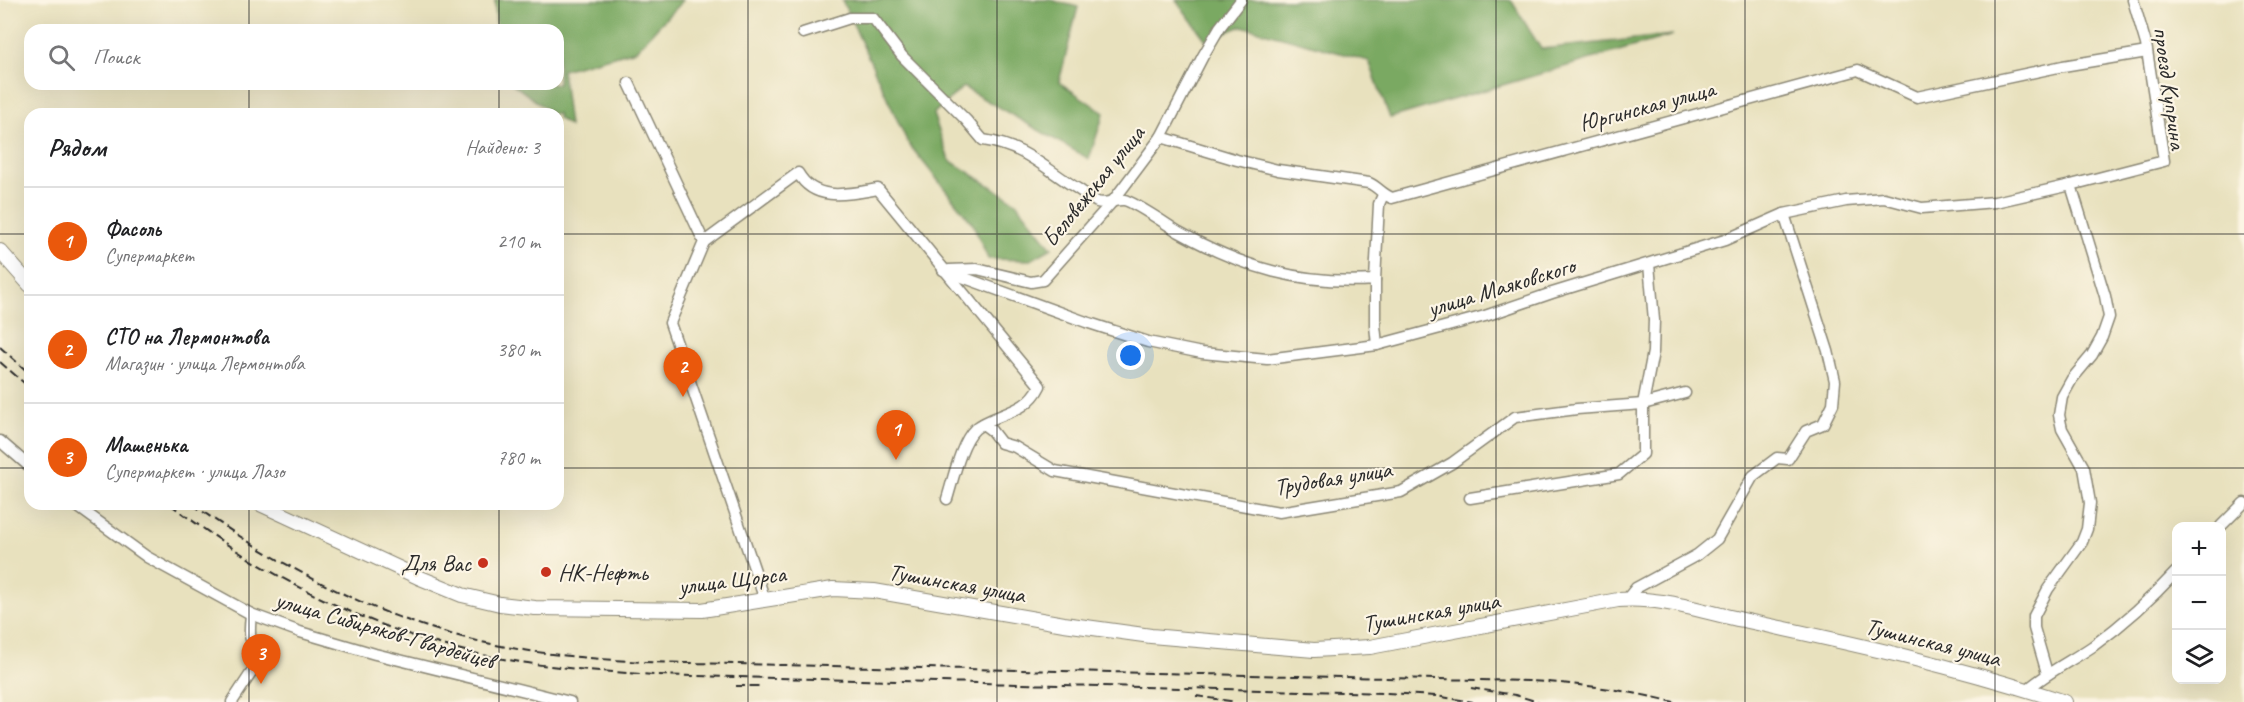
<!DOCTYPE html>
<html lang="ru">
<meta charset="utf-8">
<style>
body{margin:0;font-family:Caveat,sans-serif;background:#f6f6f6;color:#202124}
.controls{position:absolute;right:18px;bottom:18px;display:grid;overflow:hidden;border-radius:12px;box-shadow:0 6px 24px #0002}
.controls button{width:54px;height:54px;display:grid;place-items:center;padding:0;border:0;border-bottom:2px solid #e0e0e0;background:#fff;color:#202124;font:30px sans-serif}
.you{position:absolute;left:1131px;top:356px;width:21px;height:21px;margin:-15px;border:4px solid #fff;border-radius:50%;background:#1a73e8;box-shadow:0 0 0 9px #1a73e833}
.badge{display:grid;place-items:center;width:39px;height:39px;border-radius:50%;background:#ea580c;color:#fff;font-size:20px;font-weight:700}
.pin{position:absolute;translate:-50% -50px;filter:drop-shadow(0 2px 3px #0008)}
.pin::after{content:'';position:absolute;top:32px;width:21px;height:18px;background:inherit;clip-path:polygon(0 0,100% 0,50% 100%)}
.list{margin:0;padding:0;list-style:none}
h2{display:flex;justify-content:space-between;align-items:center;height:78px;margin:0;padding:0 24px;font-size:26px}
h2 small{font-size:20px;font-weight:400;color:#757577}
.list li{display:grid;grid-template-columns:39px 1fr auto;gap:18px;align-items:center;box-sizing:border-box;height:108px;padding:0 24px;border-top:2px solid #e0e0e0}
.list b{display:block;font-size:22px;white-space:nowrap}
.list p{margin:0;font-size:20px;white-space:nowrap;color:#757577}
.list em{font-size:20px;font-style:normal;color:#757577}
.icon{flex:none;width:33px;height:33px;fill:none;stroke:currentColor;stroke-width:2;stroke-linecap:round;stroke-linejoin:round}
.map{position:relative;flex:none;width:2244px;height:702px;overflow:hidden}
.search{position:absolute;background:#fff;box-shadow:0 6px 24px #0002;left:24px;top:24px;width:540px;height:66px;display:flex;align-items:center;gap:15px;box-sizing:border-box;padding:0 21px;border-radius:18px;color:#757577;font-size:22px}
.panel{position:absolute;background:#fff;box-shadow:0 6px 24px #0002;left:24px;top:108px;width:540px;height:402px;border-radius:18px}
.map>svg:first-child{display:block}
</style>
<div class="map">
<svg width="2244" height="702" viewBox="0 0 2244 702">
<rect width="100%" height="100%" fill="#fcf5e5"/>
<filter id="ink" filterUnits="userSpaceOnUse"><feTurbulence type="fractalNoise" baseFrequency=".0167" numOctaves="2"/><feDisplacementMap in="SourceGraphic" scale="12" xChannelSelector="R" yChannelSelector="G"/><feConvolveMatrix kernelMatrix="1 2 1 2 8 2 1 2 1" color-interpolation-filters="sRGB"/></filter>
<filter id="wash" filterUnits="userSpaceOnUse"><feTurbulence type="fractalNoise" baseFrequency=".008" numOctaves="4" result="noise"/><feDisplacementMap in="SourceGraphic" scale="24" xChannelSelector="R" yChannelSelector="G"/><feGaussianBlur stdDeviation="1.35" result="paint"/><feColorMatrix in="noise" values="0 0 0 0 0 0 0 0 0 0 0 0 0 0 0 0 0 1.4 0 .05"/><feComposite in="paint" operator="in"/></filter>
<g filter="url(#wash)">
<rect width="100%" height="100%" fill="#e8e1be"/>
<g fill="#7aa962" stroke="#526a46" stroke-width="1.5">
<polygon points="495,0 683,0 636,50 562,70 569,126 558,118 558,114 553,114 513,84 558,84 558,30 496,30"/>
<polygon points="842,0 1050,0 1078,7 1059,82 1104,113 1089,159 963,87 933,114 949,160 1016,202 1052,248 1031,260 988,259 973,224 908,143"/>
<polygon points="1176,0 1511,0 1541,49 1673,35 1390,118 1369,61 1242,26 1206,40"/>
</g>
</g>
<g filter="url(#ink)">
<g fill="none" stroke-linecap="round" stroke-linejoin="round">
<defs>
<g id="minor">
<path d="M803,33L850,18H873L902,56L966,120L983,140C1025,146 1044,168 1078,189C1084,193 1091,199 1097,202C1105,205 1116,199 1124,200C1133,201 1169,226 1179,232C1244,268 1300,285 1375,280V325L1377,345"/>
<polyline points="629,83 704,242 670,323 765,600"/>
<path d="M1161,137L1237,160L1278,170L1369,183C1378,187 1382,194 1392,198L1858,70L1917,97L2063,66L2147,52"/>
<path d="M704,242L798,173C815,203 849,194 878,189L1040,386C1026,415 996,412 975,429C961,442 953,480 947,499"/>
<polyline points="943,270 1086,322 1148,342 1202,353 1267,359 1377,345 1485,316 1552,293 1725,240 1784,214 1846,201 1884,198 1922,208 1995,202 2071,185 2164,161 2146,44 2133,0"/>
<polyline points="949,270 977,269 1031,282 1043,280 1113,201 1161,137 1203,56 1220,27 1241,0"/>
<polyline points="1375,280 1379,204 1383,195"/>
<polyline points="983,424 991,430 1001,443 1015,447 1055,471 1279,512 1401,492 1452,463 1515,417 1577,409 1643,404 1685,393"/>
<polyline points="0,441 30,467"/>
<polyline points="1470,498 1619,474 1643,454 1643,404 1653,352 1654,320 1649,264"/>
<polyline points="74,504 147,557 251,614 300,632 375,654 570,702"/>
<polyline points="2221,526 2244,503"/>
<polyline points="1627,599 1636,588 1697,555 1717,539 1753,476 1777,458 1788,459 1806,431 1823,424 1833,404 1835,381 1828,351 1784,214"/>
<polyline points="2047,673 2034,628 2034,616 2048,589 2082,542 2087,529 2090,503 2084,468 2062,429 2059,415 2062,397 2072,379 2092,355 2102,337 2109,317 2105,296 2071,185"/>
<path d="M2028,689C2048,672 2071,661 2093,646C2123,624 2151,599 2176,572"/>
<path d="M232,702L261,658C248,641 249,634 251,614"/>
</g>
<g id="major">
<polyline points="0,251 30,285"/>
<path d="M260,504L418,577L462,595L500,604L535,608L702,610L833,589L874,591L1064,624L1151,636L1314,650L1370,647L1618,600C1660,596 1703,612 1743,620C1851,643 1960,667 2065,702"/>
</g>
</defs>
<use href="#minor" stroke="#8a8674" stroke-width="13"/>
<use href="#major" stroke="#8a8674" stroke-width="16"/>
<use href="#minor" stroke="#fff" stroke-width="10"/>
<use href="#major" stroke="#fff" stroke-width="14"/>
<g stroke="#2b2b2b" stroke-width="2" stroke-dasharray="9 4.5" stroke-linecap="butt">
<polyline points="0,347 30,374"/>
<polyline points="0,362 30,388"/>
<path d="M170,504C265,577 380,636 498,658C549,668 601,671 653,675L1387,693L1436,696L1473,702"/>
<path d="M192,504C274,562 364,612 462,637C521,653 582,658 643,662L1528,681C1577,683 1626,690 1674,702"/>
<polyline points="736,686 760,686"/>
<polyline points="1471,688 1515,695 1539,702"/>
<polyline points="1196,696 1236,702"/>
</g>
</g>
</g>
<path fill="none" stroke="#2b2b2b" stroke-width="1.5" stroke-opacity="0.55" d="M249,0V30M499,0V30M748,0V702M997,0V702M1247,0V702M1496,0V702M1745,0V702M1995,0V702M249,84V114M499,84V114M0,234H30M558,234H2244M0,468H30M558,468H2244M249,504V702M499,504V702"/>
<g fill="#c8321e" stroke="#fcf5e5" stroke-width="2">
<circle cx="483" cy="563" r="6"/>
<circle cx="546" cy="572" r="6"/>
</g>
<g text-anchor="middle" stroke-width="4.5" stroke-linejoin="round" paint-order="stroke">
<g font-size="24" fill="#2b2b2b" stroke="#fcf5e5">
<text transform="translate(2170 88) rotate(82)" y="8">проезд Куприна</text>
<text transform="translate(1647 106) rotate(-15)" y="8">Юргинская улица</text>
<text transform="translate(1093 186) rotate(-51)" y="8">Беловежская улица</text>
<text transform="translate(1501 287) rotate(-17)" y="8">улица Маяковского</text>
<text transform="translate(1333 478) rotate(-9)" y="8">Трудовая улица</text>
<text transform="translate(732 580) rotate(-7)" y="8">улица Щорса</text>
<text transform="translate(957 583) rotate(10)" y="8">Тушинская улица</text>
<text transform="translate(1431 612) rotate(-10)" y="8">Тушинская улица</text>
<text transform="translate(385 630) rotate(16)" y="8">улица Сибиряков-Гвардейцев</text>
<text transform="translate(1933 642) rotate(14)" y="8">Тушинская улица</text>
</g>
<g font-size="24" fill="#2b2b2b" stroke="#fcf5e5" text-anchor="end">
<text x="471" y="571">Для Вас</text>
<text x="558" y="580" text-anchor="start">НК-Нефть</text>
</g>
</g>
</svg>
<div class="controls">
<button>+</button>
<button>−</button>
<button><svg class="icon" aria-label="layers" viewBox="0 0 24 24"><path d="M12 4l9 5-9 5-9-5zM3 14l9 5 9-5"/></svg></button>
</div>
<div class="you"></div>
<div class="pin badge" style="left:896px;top:460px">1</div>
<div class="pin badge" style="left:683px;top:397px">2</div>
<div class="pin badge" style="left:261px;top:684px">3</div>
<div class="search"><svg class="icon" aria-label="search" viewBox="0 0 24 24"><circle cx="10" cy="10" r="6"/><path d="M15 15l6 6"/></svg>Поиск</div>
<section class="panel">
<h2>Рядом<small>Найдено: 3</small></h2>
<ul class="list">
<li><span class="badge">1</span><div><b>Фасоль</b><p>Супермаркет</p></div><em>210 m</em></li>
<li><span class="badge">2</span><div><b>СТО на Лермонтова</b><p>Магазин · улица Лермонтова</p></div><em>380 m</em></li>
<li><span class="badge">3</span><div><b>Машенька</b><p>Супермаркет · улица Лазо</p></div><em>780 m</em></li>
</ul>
</section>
</div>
